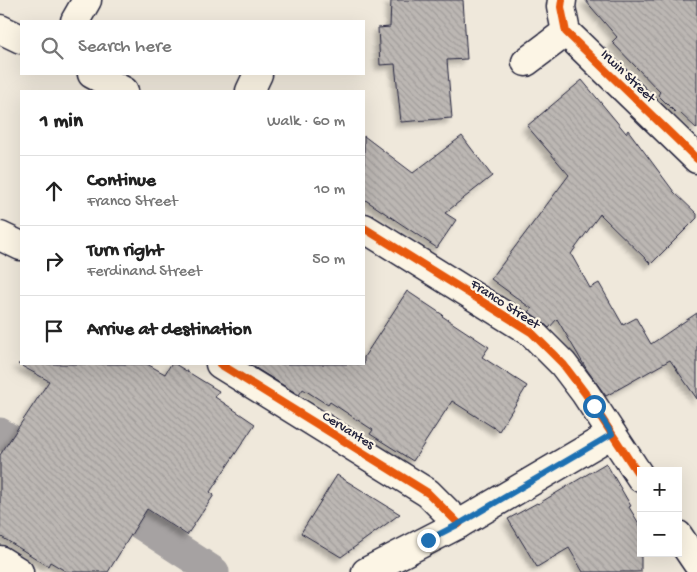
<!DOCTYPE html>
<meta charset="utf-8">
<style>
body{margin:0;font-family:"Gochi Hand",sans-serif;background:#f6f6f6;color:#222}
.controls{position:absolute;right:15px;bottom:15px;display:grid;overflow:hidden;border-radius:0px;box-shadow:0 5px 20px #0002}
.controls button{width:45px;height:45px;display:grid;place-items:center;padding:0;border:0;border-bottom:1px solid #e0e0e0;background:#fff;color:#222;font:25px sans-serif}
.stop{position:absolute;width:15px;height:15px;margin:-11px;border:4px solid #1f6fb2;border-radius:50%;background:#fff}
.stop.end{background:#1f6fb2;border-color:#fff;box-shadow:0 1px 5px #0008}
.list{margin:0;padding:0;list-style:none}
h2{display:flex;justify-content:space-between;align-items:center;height:65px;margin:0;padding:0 20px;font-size:21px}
h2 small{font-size:16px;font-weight:400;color:#767676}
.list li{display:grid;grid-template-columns:32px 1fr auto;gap:15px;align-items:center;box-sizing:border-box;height:70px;padding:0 20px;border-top:1px solid #e0e0e0}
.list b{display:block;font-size:19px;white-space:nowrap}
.list p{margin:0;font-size:16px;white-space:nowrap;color:#767676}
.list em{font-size:16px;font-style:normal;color:#767676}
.icon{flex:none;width:28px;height:28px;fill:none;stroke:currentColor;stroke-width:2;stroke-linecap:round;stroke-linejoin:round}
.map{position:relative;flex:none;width:697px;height:572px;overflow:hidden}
.search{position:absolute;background:#fff;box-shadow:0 5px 20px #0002;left:20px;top:20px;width:345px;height:55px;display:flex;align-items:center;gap:12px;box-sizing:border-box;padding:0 18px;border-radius:0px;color:#767676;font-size:19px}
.panel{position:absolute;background:#fff;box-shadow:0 5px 20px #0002;left:20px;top:90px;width:345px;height:275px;border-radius:0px}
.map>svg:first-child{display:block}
</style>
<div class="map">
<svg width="697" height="572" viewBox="0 0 697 572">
<defs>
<pattern id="building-back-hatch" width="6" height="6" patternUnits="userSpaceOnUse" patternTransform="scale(1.25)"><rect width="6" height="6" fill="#bcb7b3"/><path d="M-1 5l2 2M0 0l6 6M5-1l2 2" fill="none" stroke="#a19d9b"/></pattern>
<filter id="shadow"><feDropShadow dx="-4.5" dy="4.5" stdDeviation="2.5" flood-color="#0004"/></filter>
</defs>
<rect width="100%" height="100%" fill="#efe8db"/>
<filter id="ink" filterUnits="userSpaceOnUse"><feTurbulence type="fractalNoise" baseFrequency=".02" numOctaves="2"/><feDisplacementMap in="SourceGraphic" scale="10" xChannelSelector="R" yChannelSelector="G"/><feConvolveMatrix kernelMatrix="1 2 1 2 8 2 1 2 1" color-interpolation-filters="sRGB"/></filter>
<g filter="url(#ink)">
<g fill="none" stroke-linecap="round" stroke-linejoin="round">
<g stroke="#a6a2a2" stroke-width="31">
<polyline points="0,433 46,462"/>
<polyline points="102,499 214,572"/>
</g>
</g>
<g fill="url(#building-back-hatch)" stroke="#22223b" filter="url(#shadow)">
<polygon points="391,0 463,0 467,59 447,60 452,118 401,122 395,64 380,65 378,28 390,27"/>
<polygon points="585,0 697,0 697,129 679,112 677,114 658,95 660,92 612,42 617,37"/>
<polygon points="582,80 626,133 628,130 674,192 697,214 697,218 651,264 600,214 571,254 590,288 599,283 623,325 636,318 651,344 697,313 697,399 670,360 606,396 587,370 557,319 549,328 539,319 529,312 532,309 491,279 569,175 527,126"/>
<polygon points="364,136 413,173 462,136 492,176 445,213 456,220 437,248 364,199"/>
<polygon points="407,291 443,315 442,316 489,347 482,357 527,386 499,431 452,401 413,461 370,434 373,430 330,402 328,405 303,389 299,395 249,364 364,364 364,357"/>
<polygon points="18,364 147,364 165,374 171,364 175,364 219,391 215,397 255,424 210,492 214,495 187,535 147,509 108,572 67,572 50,562 48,566 0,536 0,455 49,381"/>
<polygon points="606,463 631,506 629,507 641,527 641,572 583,572 569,548 537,567 508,519 537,503 538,504"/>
<polygon points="337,475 400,514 341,557 301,533"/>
</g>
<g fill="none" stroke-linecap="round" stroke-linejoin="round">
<defs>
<g id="minor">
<polyline points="562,0 561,7 566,32 697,159"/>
<polyline points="75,21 87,0"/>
<polyline points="0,29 21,39"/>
<polyline points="526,62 566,32"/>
<polyline points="92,74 124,91"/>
<polyline points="250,91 258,74"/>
<polyline points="364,228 531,332 563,364 585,393 641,478"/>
<polyline points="0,236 21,246"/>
<polyline points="220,364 428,493 459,524"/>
<polyline points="678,535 697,563"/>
<polyline points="0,560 19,572"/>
<polyline points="366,572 459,524 612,434"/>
</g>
</defs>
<use href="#minor" stroke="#22223b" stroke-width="31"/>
<use href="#minor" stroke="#fcf5e5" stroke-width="28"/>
<defs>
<g id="cycleway">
<polyline points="562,0 561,7 566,32 697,159"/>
<polyline points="364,228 531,332 563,364 585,393 641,478"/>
<polyline points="220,364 428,493 459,524"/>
</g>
</defs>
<use href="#cycleway" stroke="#fcf5e5" stroke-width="11"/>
<use href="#cycleway" stroke="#e8590c" stroke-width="8"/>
</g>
</g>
<g fill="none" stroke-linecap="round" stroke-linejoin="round" filter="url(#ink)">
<polyline stroke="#1f6fb2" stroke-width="6" points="428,540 459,524 612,434 594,406"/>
</g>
<g text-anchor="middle" stroke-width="4.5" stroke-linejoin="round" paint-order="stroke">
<g font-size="14" fill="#22223b" stroke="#fcf5e5">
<text transform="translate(629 75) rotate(44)" y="5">Irwin Street</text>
<text transform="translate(506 303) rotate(33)" y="5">Franco Street</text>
<text transform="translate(349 429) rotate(32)" y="5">Cervantes</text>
</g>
</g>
</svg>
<div class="controls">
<button>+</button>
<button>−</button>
</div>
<div class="stop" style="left:594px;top:406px"></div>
<div class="stop end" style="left:428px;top:540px"></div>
<div class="search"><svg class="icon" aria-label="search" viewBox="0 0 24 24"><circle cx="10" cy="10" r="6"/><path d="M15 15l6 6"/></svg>Search here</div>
<section class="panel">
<h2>1 min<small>Walk · 60 m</small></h2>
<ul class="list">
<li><svg class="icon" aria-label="ahead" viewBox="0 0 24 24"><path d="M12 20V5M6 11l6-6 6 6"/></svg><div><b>Continue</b><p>Franco Street</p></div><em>10 m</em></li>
<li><svg class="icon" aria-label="right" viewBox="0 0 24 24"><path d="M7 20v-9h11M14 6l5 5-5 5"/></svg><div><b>Turn right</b><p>Ferdinand Street</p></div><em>50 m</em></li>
<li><svg class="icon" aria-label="arrive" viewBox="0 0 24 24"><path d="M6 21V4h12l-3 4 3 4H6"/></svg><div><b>Arrive at destination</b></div></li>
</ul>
</section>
</div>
